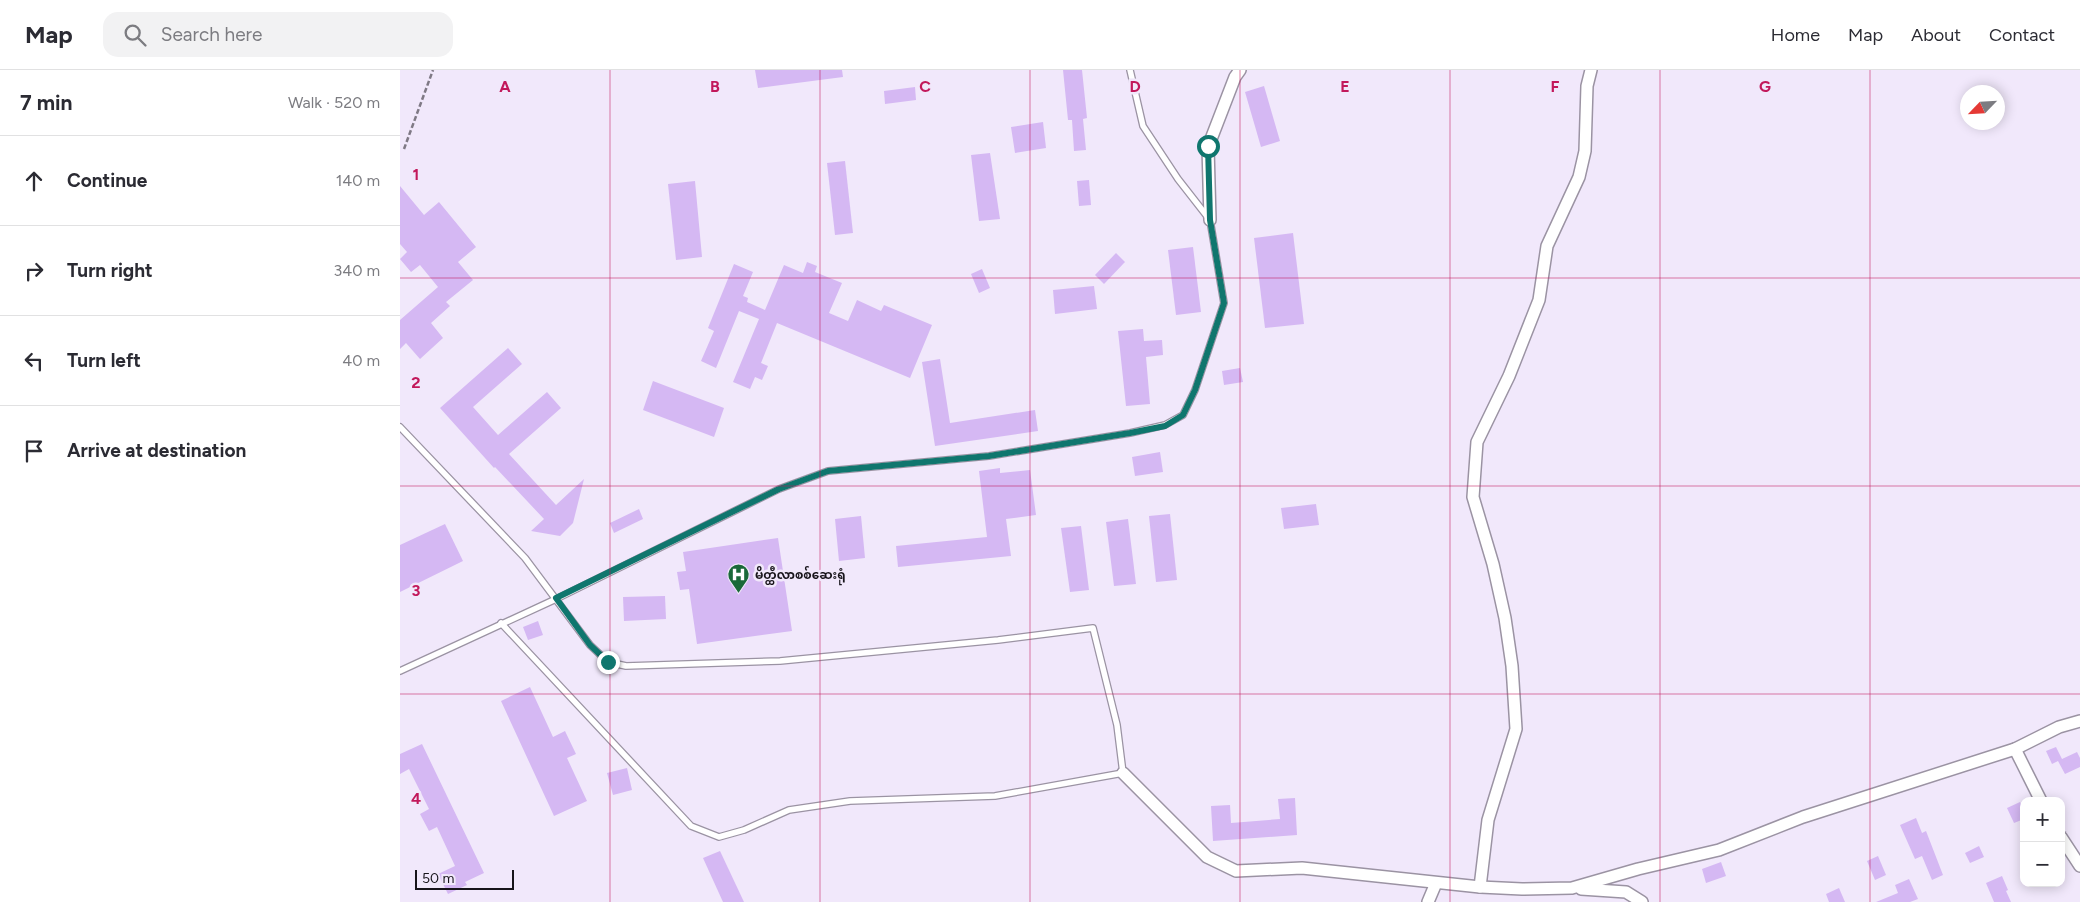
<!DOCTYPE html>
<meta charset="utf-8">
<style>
body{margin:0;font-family:Figtree,"Noto Sans Myanmar",sans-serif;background:#f2f2f3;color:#2b2b33}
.controls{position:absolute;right:15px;bottom:15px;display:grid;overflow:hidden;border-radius:10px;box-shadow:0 2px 12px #0003}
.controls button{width:45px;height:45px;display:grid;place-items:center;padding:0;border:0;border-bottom:1px solid #e1e1e2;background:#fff;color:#2b2b33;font:25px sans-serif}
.compass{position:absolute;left:1560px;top:15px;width:45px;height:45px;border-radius:50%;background:#fff;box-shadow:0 2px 12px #0003;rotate:245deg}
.scale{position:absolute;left:15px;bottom:12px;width:99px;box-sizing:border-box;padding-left:5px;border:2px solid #17141a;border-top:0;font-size:14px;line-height:18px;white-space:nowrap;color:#17141a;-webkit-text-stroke:4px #f1e8fb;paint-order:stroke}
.stop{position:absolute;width:15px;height:15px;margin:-11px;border:4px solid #0f766e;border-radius:50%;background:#fff}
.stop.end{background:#0f766e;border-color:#fff;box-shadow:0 1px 5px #0008}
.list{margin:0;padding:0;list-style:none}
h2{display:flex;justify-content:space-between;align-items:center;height:65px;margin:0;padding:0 20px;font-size:21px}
h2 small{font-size:16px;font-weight:400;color:#7c7c81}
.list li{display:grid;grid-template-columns:32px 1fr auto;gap:15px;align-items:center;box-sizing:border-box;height:90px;padding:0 20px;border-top:1px solid #e1e1e2}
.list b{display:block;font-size:19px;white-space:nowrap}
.list em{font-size:16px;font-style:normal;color:#7c7c81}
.icon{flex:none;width:28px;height:28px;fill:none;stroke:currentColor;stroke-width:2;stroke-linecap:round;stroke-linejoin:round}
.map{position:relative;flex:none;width:1680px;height:832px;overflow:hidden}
header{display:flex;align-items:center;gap:30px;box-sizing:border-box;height:70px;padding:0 25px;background:#fff;border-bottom:1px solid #e1e1e2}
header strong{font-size:24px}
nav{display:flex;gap:28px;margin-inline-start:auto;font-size:18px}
.search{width:350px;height:45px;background:#f2f2f3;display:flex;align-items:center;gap:12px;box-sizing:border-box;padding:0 18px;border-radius:15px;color:#7c7c81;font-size:19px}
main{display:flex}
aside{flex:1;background:#fff}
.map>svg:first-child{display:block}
</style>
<header>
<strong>Map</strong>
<div class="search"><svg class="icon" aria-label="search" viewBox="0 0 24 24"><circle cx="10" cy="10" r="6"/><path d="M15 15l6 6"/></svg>Search here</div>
<nav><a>Home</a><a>Map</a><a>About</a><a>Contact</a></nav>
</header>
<main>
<aside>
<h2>7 min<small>Walk · 520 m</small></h2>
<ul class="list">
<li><svg class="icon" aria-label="ahead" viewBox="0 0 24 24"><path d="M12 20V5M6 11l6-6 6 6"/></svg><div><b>Continue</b></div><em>140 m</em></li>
<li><svg class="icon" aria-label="right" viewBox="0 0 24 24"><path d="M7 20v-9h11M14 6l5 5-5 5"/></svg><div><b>Turn right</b></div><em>340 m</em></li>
<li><svg class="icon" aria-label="left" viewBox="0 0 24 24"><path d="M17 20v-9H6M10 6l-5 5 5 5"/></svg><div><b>Turn left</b></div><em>40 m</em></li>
<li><svg class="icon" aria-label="arrive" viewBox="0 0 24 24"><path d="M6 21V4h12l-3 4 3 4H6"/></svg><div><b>Arrive at destination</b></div></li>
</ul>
</aside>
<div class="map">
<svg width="1680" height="832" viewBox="0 0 1680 832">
<rect width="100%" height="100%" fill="#f1e8fb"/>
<g fill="#d5b8f3">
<polygon points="355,0 442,0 443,7 358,18"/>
<polygon points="663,0 682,0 687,48 683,49 686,80 674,81 672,50 668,50"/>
<polygon points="864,16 880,71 861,77 845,22"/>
<polygon points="515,17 516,30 485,34 484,21"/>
<polygon points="643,52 646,78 615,83 611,57"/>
<polygon points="590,83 600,149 579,151 571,85"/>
<polygon points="445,91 453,163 435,165 427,93"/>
<polygon points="689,110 691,135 679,136 677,111"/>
<polygon points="295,111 302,187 276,190 268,114"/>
<polygon points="0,116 24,145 39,132 76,177 58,192 73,210 46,232 50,236 31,253 43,268 20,289 6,273 0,279 0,250 38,217 20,195 11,202 0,189 7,182 0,174"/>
<polygon points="893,163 904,254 865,258 854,168"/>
<polygon points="793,177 801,242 776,245 768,180"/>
<polygon points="716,183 725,192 704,214 695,205"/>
<polygon points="407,192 417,196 415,202 442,213 429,243 448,251 457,230 481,241 484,235 532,255 510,308 377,253 361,293 368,296 362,310 355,307 350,319 333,312 359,249 339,241 316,298 301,291 314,261 308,258 334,194 353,202 343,226 348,228 347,232 365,240 384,195 403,203"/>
<polygon points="582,199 590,218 579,223 571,204"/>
<polygon points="694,216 697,239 655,244 653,220"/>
<polygon points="743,259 744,271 762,270 763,285 746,287 750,334 726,336 718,261"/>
<polygon points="108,278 122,294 73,337 98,365 147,322 161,338 109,384 156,435 184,409 173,453 160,466 131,461 144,449 95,397 94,398 40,338"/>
<polygon points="540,289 550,353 635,340 638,361 535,376 522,292"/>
<polygon points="840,298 843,312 824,315 822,301"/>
<polygon points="253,311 324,338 314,367 243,340"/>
<polygon points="760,382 763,402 735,406 732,387"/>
<polygon points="600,398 600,403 630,400 636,445 606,449 611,486 498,497 496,476 587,467 579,401"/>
<polygon points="916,434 919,455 884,459 881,438"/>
<polygon points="239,439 243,449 214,463 210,453"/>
<polygon points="770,444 777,510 756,512 749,446"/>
<polygon points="461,446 465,488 439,491 435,449"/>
<polygon points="728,449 736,514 714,516 706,452"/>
<polygon points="45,454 63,491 0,522 0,475"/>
<polygon points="681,456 689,520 670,522 661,458"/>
<polygon points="378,468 392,561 297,574 289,519 280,520 277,502 286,501 283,482"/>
<polygon points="265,526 266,549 224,551 223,527"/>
<polygon points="138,551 143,565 128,570 123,557"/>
<polygon points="130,617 153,667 165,661 176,684 167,688 187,731 154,746 101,631"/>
<polygon points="22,674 84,803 65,812 67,815 48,824 38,804 55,796 37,757 29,761 20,744 29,739 9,699 0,704 0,684"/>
<polygon points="1656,677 1662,689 1677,682 1680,688 1680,697 1665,704 1658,691 1652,694 1646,681"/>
<polygon points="227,698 232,720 213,725 207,703"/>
<polygon points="895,728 897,765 813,771 811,736 830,735 831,753 880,749 878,729"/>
<polygon points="1620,732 1624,740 1624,749 1614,753 1607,738"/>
<polygon points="1516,748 1522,763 1526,761 1543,805 1532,810 1522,786 1515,789 1500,755"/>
<polygon points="1579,776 1584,787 1570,793 1565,783"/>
<polygon points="320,781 344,832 323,832 303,788"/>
<polygon points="1478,786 1486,805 1475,810 1467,791"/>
<polygon points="1321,792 1326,806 1306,813 1302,799"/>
<polygon points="1602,806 1608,820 1606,821 1611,832 1594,832 1586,813"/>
<polygon points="1509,809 1518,829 1510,832 1476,832 1498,823 1495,815"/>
<polygon points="1439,818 1445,832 1429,832 1426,824"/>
</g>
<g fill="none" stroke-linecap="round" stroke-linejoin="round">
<defs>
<g id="service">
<polyline points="0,357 125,488 190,575 208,592 226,596 380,591 598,570 693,558 717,655 723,703 595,726 450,731 389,740 344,760 319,767 291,756 101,553"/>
<polyline points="0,601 156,529 379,419 428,401 589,386 730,363 765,355 783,345 795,320 824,233 810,150 778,109 743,56 730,0"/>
</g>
<g id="minor">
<polyline points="810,150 808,77 835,7 840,0"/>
<polyline points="1615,679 1641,731"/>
<polyline points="723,703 807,787 836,801 902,798 1080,817 1122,819 1172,818 1238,799 1319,780 1403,747 1615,679 1659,657 1680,651"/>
<polyline points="1661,767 1680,796"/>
<polyline points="1080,817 1088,750 1116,659 1112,596 1105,548 1093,494 1073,427 1077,372 1109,306 1139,230 1147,176 1179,107 1185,81 1187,16 1191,0"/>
<polyline points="1181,819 1226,822 1242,832"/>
<polyline points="1028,832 1036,813"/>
</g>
</defs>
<use href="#service" stroke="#9b93a3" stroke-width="8"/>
<use href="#minor" stroke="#9b93a3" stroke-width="14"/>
<polyline stroke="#7f7985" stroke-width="2.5" stroke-dasharray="5 2.5" stroke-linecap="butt" points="4,79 33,0"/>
<use href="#service" stroke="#fff" stroke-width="5.5"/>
<use href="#minor" stroke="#fff" stroke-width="11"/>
</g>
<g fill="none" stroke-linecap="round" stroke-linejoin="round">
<polyline stroke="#0f766e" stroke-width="6" points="208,592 190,575 156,528 379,419 428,401 589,386 730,363 765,356 783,345 795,320 824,233 810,150 808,76"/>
</g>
<path fill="none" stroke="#c2185b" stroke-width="1" stroke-opacity="0.55" d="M210,0V832M420,0V832M630,0V832M840,0V832M1050,0V832M1260,0V832M1470,0V832M0,208H1680M0,416H1680M0,624H1680"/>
<defs>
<symbol id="hospital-pin" viewBox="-11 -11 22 30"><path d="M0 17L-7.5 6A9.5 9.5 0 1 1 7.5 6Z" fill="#1a6939" stroke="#f1e8fb"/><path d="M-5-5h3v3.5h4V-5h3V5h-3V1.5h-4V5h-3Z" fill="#fff"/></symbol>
</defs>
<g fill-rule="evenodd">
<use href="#hospital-pin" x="326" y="492" width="25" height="34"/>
</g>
<g text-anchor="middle" stroke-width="5" stroke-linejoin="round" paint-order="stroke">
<g font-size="12" font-weight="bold" fill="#17141a" stroke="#f1e8fb" text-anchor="start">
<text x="355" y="509">မိတ္ထီလာစစ်ဆေးရုံ</text>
</g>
</g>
<g font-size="16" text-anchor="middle" font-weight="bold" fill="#c2185b" stroke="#f1e8fb" stroke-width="5" stroke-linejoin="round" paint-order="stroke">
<text x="105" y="22">A</text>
<text x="315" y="22">B</text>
<text x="525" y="22">C</text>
<text x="735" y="22">D</text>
<text x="945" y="22">E</text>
<text x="1155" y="22">F</text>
<text x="1365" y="22">G</text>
<text x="16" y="110">1</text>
<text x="16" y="318">2</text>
<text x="16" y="526">3</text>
<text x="16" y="734">4</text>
</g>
</svg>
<div class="controls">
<button>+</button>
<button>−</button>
</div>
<svg class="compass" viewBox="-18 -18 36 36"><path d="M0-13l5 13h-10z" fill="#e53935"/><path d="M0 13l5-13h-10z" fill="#7c7c81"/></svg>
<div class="scale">50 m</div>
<div class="stop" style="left:808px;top:76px"></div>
<div class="stop end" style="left:208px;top:592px"></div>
</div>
</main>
